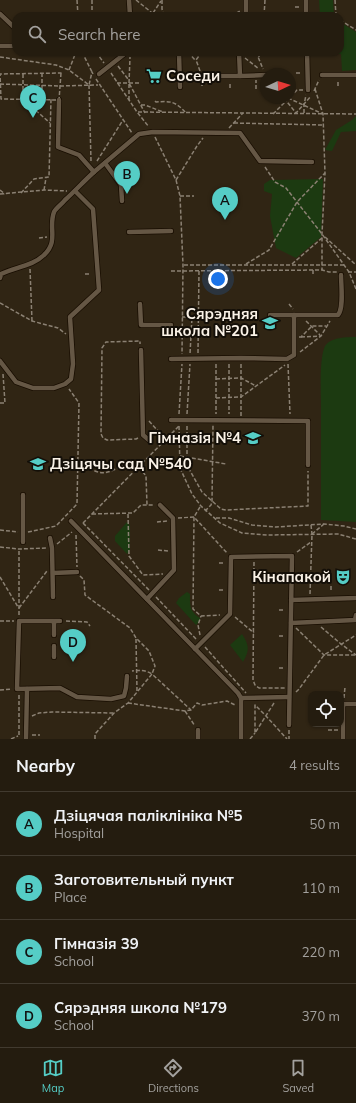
<!DOCTYPE html>
<meta charset="utf-8">
<style>
body{margin:0;font-family:Mulish,sans-serif;background:#30291d;color:#f1f3f6}
.controls{position:absolute;right:12px;bottom:12px;display:grid;overflow:hidden;border-radius:8px;box-shadow:0 1px 3px #0004}
.controls button{width:36px;height:36px;display:grid;place-items:center;padding:0;border:0;border-bottom:1px solid #413a2f;background:#241c0f;color:#f1f3f6;font:20px sans-serif}
.compass{position:absolute;left:260px;top:68px;width:36px;height:36px;border-radius:50%;background:#241c0f;box-shadow:0 1px 3px #0004;rotate:86deg}
.you{position:absolute;left:218px;top:279px;width:14px;height:14px;margin:-10px;border:3px solid #fff;border-radius:50%;background:#1a73e8;box-shadow:0 0 0 6px #1a73e833}
.badge{display:grid;place-items:center;width:26px;height:26px;border-radius:50%;background:#55cdc6;color:#111;font-size:13px;font-weight:700}
.pin{position:absolute;translate:-50% -33px;filter:drop-shadow(0 1px 2px #0008)}
.pin::after{content:'';position:absolute;top:21px;width:14px;height:12px;background:inherit;clip-path:polygon(0 0,100% 0,50% 100%)}
.list{margin:0;padding:0;list-style:none}
h2{display:flex;justify-content:space-between;align-items:center;height:52px;margin:0;padding:0 16px;font-size:17px}
h2 small{font-size:13px;font-weight:400;color:#a3a19e}
.list li{display:grid;grid-template-columns:26px 1fr auto;gap:12px;align-items:center;box-sizing:border-box;height:64px;padding:0 16px;border-top:1px solid #413a2f}
.list b{display:block;font-size:15px;white-space:nowrap}
.list p{margin:0;font-size:13px;white-space:nowrap;color:#a3a19e}
.list em{font-size:13px;font-style:normal;color:#a3a19e}
.icon{flex:none;width:22px;height:22px;fill:none;stroke:currentColor;stroke-width:2;stroke-linecap:round;stroke-linejoin:round}
.map{position:relative;flex:none;width:356px;height:739px;overflow:hidden}
.search{position:absolute;background:#241c0f;box-shadow:0 1px 3px #0004;left:12px;right:12px;top:12px;height:44px;display:flex;align-items:center;gap:10px;box-sizing:border-box;padding:0 14px;border-radius:12px;color:#a3a19e;font-size:15px}
.sheet{height:308px;background:#241c0f}
nav{display:flex;justify-content:space-around;align-items:center;box-sizing:border-box;height:56px;border-top:1px solid #413a2f;background:#241c0f;font-size:11px;color:#a3a19e}
nav a{display:grid;justify-items:center;gap:2px}
nav .on{color:#55cdc6}
.map>svg:first-child{display:block}
</style>
<div class="map">
<svg width="356" height="739" viewBox="0 0 356 739">
<rect width="100%" height="100%" fill="#302514"/>
<g fill="#1c3a11">
<polygon points="319,0 333,0 334,16 320,16"/>
<polygon points="340,22 356,32 356,70 342,71 341,54 323,53 322,52 340,52"/>
<polygon points="356,116 356,131 341,132 332,151 325,150 336,130 352,120"/>
<polygon points="323,179 321,237 296,258 276,248 270,216 272,194 264,191 264,184 270,180"/>
<path d="M356,337V522L321,520C321,482 321,444 321,407C321,392 319,359 325,346C331,337 347,337 356,337Z"/>
<polygon points="127,522 130,526 130,550 127,554 115,541 115,536"/>
<path d="M187,592L190,594C190,605 189,611 200,618V621L196,625L176,603L179,598Z"/>
<path d="M242,634C249,645 250,650 243,662L230,645Z"/>
</g>
<g fill="none" stroke-linecap="round" stroke-linejoin="round">
<defs>
<g id="lane">
<polyline points="129,0 130,16"/>
<polyline points="246,0 246,16"/>
<polyline points="306,0 306,16"/>
<polyline points="0,14 16,29"/>
<polyline points="0,46 16,46"/>
<polyline points="179,52 180,87"/>
<polyline points="307,52 308,90"/>
<polyline points="99,74 127,52"/>
<polyline points="322,75 356,75"/>
<polyline points="202,76 240,76 239,52"/>
<polyline points="240,76 266,75"/>
<polyline points="59,100 58,147 79,155 94,172 139,134 153,132 240,133 260,161 312,162"/>
<polyline points="105,163 121,185 122,201"/>
<polyline points="129,232 171,231"/>
<path d="M0,278L1,274C15,267 33,266 44,255C59,241 48,228 54,212C56,208 62,204 65,200C75,191 84,181 94,172"/>
<polyline points="140,304 141,325 171,325"/>
<polyline points="270,315 294,315"/>
<polyline points="141,350 143,435 150,441"/>
<path d="M171,359L241,358L287,359L294,355V315H338C344,308 341,285 341,275"/>
<polyline points="0,361 16,382 33,388 54,388 65,384 71,379 73,364 70,317 99,290 93,209 75,191"/>
<polyline points="171,420 308,421 308,465"/>
<polyline points="71,521 238,693 241,698 241,739"/>
<polyline points="50,538 52,548 53,597"/>
<polyline points="23,542 23,495"/>
<polyline points="53,573 77,572"/>
<polyline points="147,599 174,570 173,518 160,505"/>
<polyline points="291,600 356,598"/>
<polyline points="60,621 19,621 17,689 60,688 77,697 111,699 124,696 126,688 127,676"/>
<polyline points="291,623 355,620 356,615"/>
<polyline points="54,635 54,622"/>
<polyline points="54,646 54,657"/>
<polyline points="195,649 230,614 231,557 292,556 289,725"/>
<polyline points="241,698 289,697"/>
<polyline points="26,739 27,689"/>
<polyline points="198,739 198,730"/>
<polyline points="343,739 343,704 356,704"/>
</g>
</defs>
<use href="#lane" stroke="#180d01" stroke-width="6"/>
<g stroke="#8b8173" stroke-width="1.5" stroke-dasharray="4 2" stroke-linecap="butt">
<polyline points="77,0 78,16"/>
<polyline points="92,0 92,16"/>
<polyline points="136,0 156,16"/>
<polyline points="162,0 162,9 164,16"/>
<polyline points="335,0 336,16"/>
<polyline points="295,7 301,7"/>
<polyline points="153,13 161,1"/>
<polyline points="231,16 240,11"/>
<polyline points="264,16 265,0"/>
<polyline points="340,20 356,30"/>
<polyline points="82,52 92,72"/>
<polyline points="96,52 104,63"/>
<polyline points="188,52 195,60"/>
<polyline points="256,52 263,69"/>
<polyline points="0,57 56,65 69,70 89,85 92,72 93,74"/>
<polyline points="259,57 259,52"/>
<polyline points="245,58 259,69"/>
<polyline points="118,66 128,79"/>
<polyline points="69,70 76,52"/>
<polyline points="200,71 196,60 202,52"/>
<polyline points="42,73 42,99"/>
<polygon points="61,73 59,100 1,99 0,74"/>
<polyline points="111,73 137,112 149,127"/>
<polyline points="296,73 302,73"/>
<polyline points="23,74 23,99 50,123"/>
<polyline points="96,79 132,133"/>
<polyline points="202,82 202,88"/>
<polyline points="117,83 129,83 130,57"/>
<polyline points="129,83 140,83"/>
<polyline points="0,84 60,86 98,85"/>
<polyline points="89,85 91,161"/>
<polyline points="338,86 338,80"/>
<polyline points="230,88 230,82"/>
<polyline points="256,89 256,80"/>
<polyline points="315,89 323,114"/>
<polyline points="314,91 319,80"/>
<polyline points="290,97 297,90 303,90"/>
<polyline points="284,98 296,113 311,96"/>
<polyline points="288,98 323,114 325,173 322,234 322,270"/>
<polyline points="129,100 129,83 145,113"/>
<path d="M155,101L156,102C171,101 175,101 186,113"/>
<polyline points="141,105 145,105 163,112"/>
<polyline points="138,112 356,114"/>
<polyline points="304,113 304,105 306,95"/>
<polyline points="273,114 289,98"/>
<polyline points="234,123 323,125"/>
<polyline points="229,128 243,113"/>
<polyline points="155,137 176,180 180,196 183,265 182,354"/>
<polyline points="97,161 123,120"/>
<polyline points="265,167 275,182 286,188 322,234 349,272 356,289"/>
<polyline points="176,180 197,146 203,138"/>
<polyline points="0,190 5,194"/>
<polyline points="44,190 46,178"/>
<polyline points="21,193 34,179 49,177 51,99"/>
<polyline points="0,194 44,190 67,191"/>
<polyline points="180,196 194,196"/>
<polyline points="325,237 356,265"/>
<polyline points="39,238 47,237"/>
<polyline points="246,264 269,250 297,202 325,173"/>
<polyline points="292,264 322,238"/>
<polyline points="184,265 344,265"/>
<polyline points="30,269 32,321"/>
<polyline points="313,270 313,275"/>
<polyline points="171,271 322,270 329,272 337,272"/>
<polyline points="348,272 356,272"/>
<polyline points="85,274 91,274"/>
<polyline points="0,303 32,321 58,328 66,334"/>
<polyline points="289,304 293,309"/>
<polyline points="182,317 192,317 190,354"/>
<polyline points="192,317 198,317 214,313"/>
<polyline points="306,321 320,335"/>
<polyline points="299,337 301,337 312,326 326,326"/>
<polyline points="301,337 321,336"/>
<polyline points="300,352 321,336 330,321"/>
<polyline points="198,353 199,271"/>
<polyline points="216,364 216,414"/>
<polyline points="229,364 229,414"/>
<polyline points="288,364 290,414"/>
<polyline points="216,379 241,378 256,386"/>
<polyline points="216,398 241,397 285,365"/>
<polyline points="0,403 5,403 3,374"/>
<polyline points="179,414 182,364"/>
<polyline points="187,414 190,364"/>
<polyline points="241,416 241,364"/>
<polyline points="149,421 159,432 179,444"/>
<polyline points="179,426 180,468 192,494 201,506 220,523 242,533 267,535 338,534 356,539"/>
<polyline points="187,426 187,457 188,467 202,492 221,509 226,510 308,506 308,471"/>
<polyline points="138,438 136,439 107,440 103,438 101,434 102,348 106,342 140,341 140,344"/>
<polyline points="180,456 226,464"/>
<path d="M78,463C104,476 102,476 128,463"/>
<polyline points="139,467 146,476 147,505"/>
<polyline points="200,507 194,517 193,609 201,616 220,615"/>
<polyline points="205,511 211,505 212,502 213,425"/>
<polyline points="92,514 133,513 141,505 154,505"/>
<polyline points="128,514 129,556 143,575 163,574"/>
<polyline points="178,518 194,517 227,553"/>
<polyline points="216,518 229,518 252,525 276,527 324,524 344,526 356,529"/>
<polyline points="157,522 167,521"/>
<polyline points="83,523 149,590"/>
<polyline points="83,523 179,426"/>
<polyline points="311,525 312,534"/>
<polyline points="0,530 18,532"/>
<polyline points="28,532 56,526 77,504 79,403 69,389"/>
<polyline points="76,535 77,567"/>
<polyline points="57,544 72,532"/>
<polyline points="0,547 19,549 46,548"/>
<polyline points="158,550 168,551"/>
<polyline points="297,552 311,542"/>
<polyline points="254,562 253,680 255,685 259,688 285,688"/>
<polyline points="219,563 225,563"/>
<path d="M80,576L84,580L85,595L130,628L136,638L149,651L155,666L152,674C146,670 139,670 132,671"/>
<polyline points="0,577 18,607"/>
<polyline points="279,582 286,582"/>
<polyline points="331,586 331,592"/>
<polyline points="219,590 225,590"/>
<polyline points="310,594 312,534 324,524"/>
<polyline points="156,597 196,639"/>
<polyline points="19,608 47,571"/>
<polyline points="279,610 285,610"/>
<polyline points="19,615 19,549"/>
<polyline points="235,617 254,633"/>
<polyline points="0,621 14,621"/>
<polyline points="66,621 87,622 90,626"/>
<polyline points="321,627 341,644 356,655"/>
<polyline points="296,628 324,655 356,655"/>
<polyline points="200,635 198,625 201,616"/>
<polyline points="279,636 285,636"/>
<polyline points="136,639 137,691"/>
<polyline points="205,647 246,693"/>
<polyline points="279,668 285,668"/>
<polyline points="0,690 12,689"/>
<polyline points="296,692 299,689 324,655 356,635"/>
<polyline points="344,698 345,687"/>
<polyline points="128,703 185,711 191,710 197,703 202,705 227,701 235,705"/>
<polyline points="274,703 255,733 255,705 266,716 287,739"/>
<polyline points="185,711 195,726"/>
<polyline points="32,716 39,713 52,712 113,713"/>
<polyline points="289,730 289,739"/>
<polyline points="328,730 338,730"/>
<polyline points="19,735 19,695"/>
<polyline points="32,735 40,735"/>
<polyline points="11,739 18,736"/>
<polyline points="95,739 95,734 114,713 128,703 152,674 191,710"/>
<polyline points="250,739 255,733"/>
</g>
<use href="#lane" stroke="#655745" stroke-width="4.5"/>
</g>
<defs>
<symbol id="supermarket-bare" viewBox="-9 -9 18 18"><path d="M-6-5.5h2.5l.6 2H6L4.5 2H-2.5L-4.4-4H-6ZM-1.5 3.2a1.3 1.3 0 1 0 .1 0ZM3 3.2a1.3 1.3 0 1 0 .1 0Z" fill="#55cdc6" stroke="#140f08" stroke-width="2.5" paint-order="stroke"/></symbol>
<symbol id="school-bare" viewBox="-9 -9 18 18"><path d="M0-5L7-2L0 1L-7-2ZM-4 1L0 2.5L4 1V4Q0 6-4 4Z" fill="#55cdc6" stroke="#140f08" stroke-width="2.5" paint-order="stroke"/></symbol>
<symbol id="theatre-bare" viewBox="-9 -9 18 18"><path d="M-5-5.5Q0-4 5-5.5V0Q5 5 0 6Q-5 5-5 0ZM-3.3-2.5H-1v1.5H-3.3ZM1-2.5H3.3v1.5H1ZM-2.8 1Q0 5.5 2.8 1Z" fill="#55cdc6" stroke="#140f08" stroke-width="2.5" paint-order="stroke"/></symbol>
</defs>
<g fill-rule="evenodd">
<use href="#supermarket-bare" x="143" y="65" width="22" height="22"/>
<use href="#school-bare" x="259" y="312" width="22" height="22"/>
<use href="#school-bare" x="242" y="427" width="22" height="22"/>
<use href="#school-bare" x="27" y="453" width="22" height="22"/>
<use href="#theatre-bare" x="332" y="566" width="22" height="22"/>
</g>
<g text-anchor="middle" stroke-width="4" stroke-linejoin="round" paint-order="stroke">
<g font-size="15" font-weight="bold" fill="#fbf3e8" stroke="#140f08" text-anchor="end">
<text x="166" y="81" text-anchor="start">Соседи</text>
<text x="258" y="319">Сярэдняя<tspan x="258" dy="17">школа №201</tspan></text>
<text x="241" y="443">Гімназія №4</text>
<text x="50" y="469" text-anchor="start">Дзіцячы сад №540</text>
<text x="331" y="582">Кінапакой</text>
</g>
</g>
</svg>
<div class="controls">
<button><svg class="icon" aria-label="locate" viewBox="0 0 24 24"><circle cx="12" cy="12" r="6"/><path d="M12 2v4M12 18v4M2 12h4M18 12h4"/></svg></button>
</div>
<svg class="compass" viewBox="-18 -18 36 36"><path d="M0-13l5 13h-10z" fill="#e53935"/><path d="M0 13l5-13h-10z" fill="#a3a19e"/></svg>
<div class="you"></div>
<div class="pin badge" style="left:225px;top:220px">A</div>
<div class="pin badge" style="left:127px;top:194px">B</div>
<div class="pin badge" style="left:33px;top:118px">C</div>
<div class="pin badge" style="left:73px;top:662px">D</div>
<div class="search"><svg class="icon" aria-label="search" viewBox="0 0 24 24"><circle cx="10" cy="10" r="6"/><path d="M15 15l6 6"/></svg>Search here</div>
</div>
<section class="sheet">
<h2>Nearby<small>4 results</small></h2>
<ul class="list">
<li><span class="badge">A</span><div><b>Дзіцячая паліклініка №5</b><p>Hospital</p></div><em>50 m</em></li>
<li><span class="badge">B</span><div><b>Заготовительный пункт</b><p>Place</p></div><em>110 m</em></li>
<li><span class="badge">C</span><div><b>Гімназія 39</b><p>School</p></div><em>220 m</em></li>
<li><span class="badge">D</span><div><b>Сярэдняя школа №179</b><p>School</p></div><em>370 m</em></li>
</ul>
</section>
<nav>
<a class="on"><svg class="icon" aria-label="map" viewBox="0 0 24 24"><path d="M3 6l6-2 6 2 6-2v14l-6 2-6-2-6 2zM9 4v14M15 6v14"/></svg>Map</a>
<a><svg class="icon" aria-label="directions" viewBox="0 0 24 24"><path d="M12 3l9 9-9 9-9-9zM9 14v-3h6M13 9l2 2-2 2"/></svg>Directions</a>
<a><svg class="icon" aria-label="saved" viewBox="0 0 24 24"><path d="M7 4h10v16l-5-4-5 4z"/></svg>Saved</a>
</nav>
